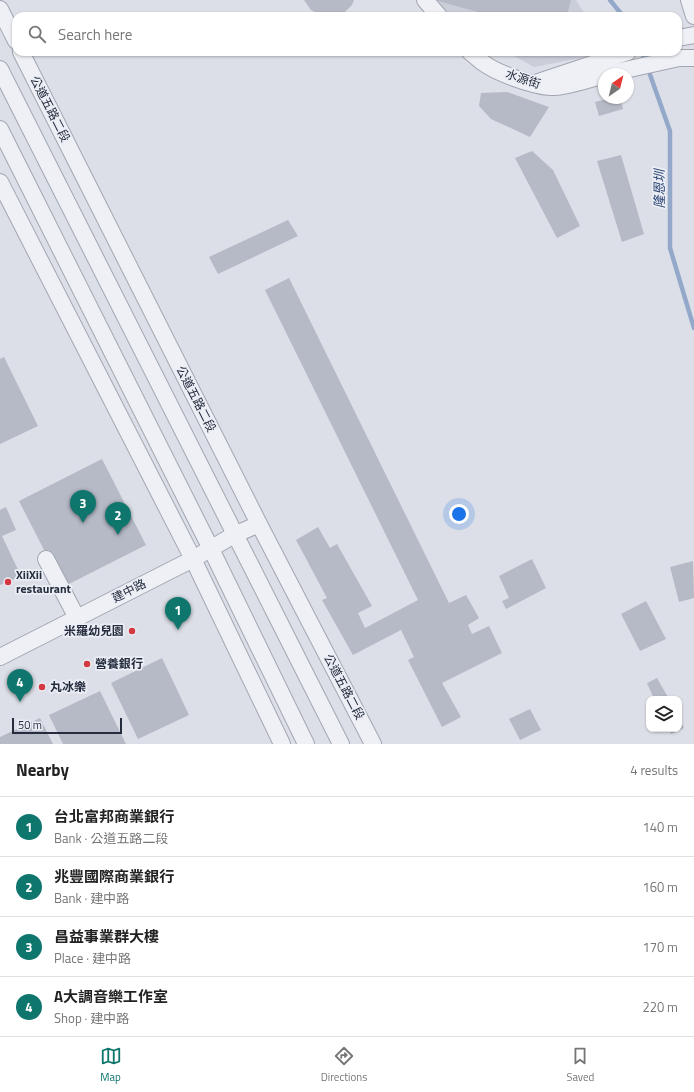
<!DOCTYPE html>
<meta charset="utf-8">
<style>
body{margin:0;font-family:"Titillium Web","Noto Sans TC",sans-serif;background:#f2f2f2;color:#222}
.controls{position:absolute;right:12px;bottom:12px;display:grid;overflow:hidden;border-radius:8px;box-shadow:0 1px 3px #0004}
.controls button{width:36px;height:36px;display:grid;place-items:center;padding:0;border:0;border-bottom:1px solid #e0e0e0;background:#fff;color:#222;font:20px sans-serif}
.compass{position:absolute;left:598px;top:68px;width:36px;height:36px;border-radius:50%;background:#fff;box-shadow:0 1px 3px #0004;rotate:35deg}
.scale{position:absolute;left:12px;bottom:10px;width:110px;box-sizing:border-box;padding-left:4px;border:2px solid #252c3d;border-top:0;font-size:11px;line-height:14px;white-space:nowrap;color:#252c3d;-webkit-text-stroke:3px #ebeef5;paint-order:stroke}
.you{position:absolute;left:459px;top:514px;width:14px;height:14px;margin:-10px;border:3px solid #fff;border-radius:50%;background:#1a73e8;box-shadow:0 0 0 6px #1a73e833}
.badge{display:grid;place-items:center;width:26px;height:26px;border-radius:50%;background:#0f766e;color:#fff;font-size:13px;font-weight:700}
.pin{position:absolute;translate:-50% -33px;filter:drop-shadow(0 1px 2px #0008)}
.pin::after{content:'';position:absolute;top:21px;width:14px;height:12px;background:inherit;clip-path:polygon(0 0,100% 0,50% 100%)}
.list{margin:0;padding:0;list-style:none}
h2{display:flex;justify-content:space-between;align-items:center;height:52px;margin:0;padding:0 16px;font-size:17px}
h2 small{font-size:13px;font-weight:400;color:#767676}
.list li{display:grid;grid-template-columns:26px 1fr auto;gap:12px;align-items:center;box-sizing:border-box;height:60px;padding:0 16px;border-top:1px solid #e0e0e0}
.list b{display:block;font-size:15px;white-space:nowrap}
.list p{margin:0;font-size:13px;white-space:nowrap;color:#767676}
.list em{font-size:13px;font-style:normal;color:#767676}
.icon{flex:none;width:22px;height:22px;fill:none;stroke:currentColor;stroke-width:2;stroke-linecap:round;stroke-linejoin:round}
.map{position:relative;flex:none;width:694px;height:744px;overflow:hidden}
.search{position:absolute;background:#fff;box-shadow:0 1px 3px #0004;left:12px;right:12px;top:12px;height:44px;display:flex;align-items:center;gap:10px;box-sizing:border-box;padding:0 14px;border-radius:12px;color:#767676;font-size:15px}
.sheet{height:292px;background:#fff}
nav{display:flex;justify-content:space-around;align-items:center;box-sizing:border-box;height:56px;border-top:1px solid #e0e0e0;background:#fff;font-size:11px;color:#767676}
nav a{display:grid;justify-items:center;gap:2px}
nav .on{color:#0f766e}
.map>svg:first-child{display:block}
</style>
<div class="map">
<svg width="694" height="744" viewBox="0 0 694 744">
<rect width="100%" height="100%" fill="#dcdfe7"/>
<g fill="#caced9">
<polygon points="436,0 576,0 586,16 451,16"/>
<polygon points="507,52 607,52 608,53 534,67"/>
</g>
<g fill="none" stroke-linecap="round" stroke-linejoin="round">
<g stroke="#94a9c9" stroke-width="4.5">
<polyline points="610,0 623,16"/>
<polyline points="642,52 670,131 670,248 694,328"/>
</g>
</g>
<g fill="#b6bac7">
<polygon points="304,0 354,0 352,5 345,12 332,16 319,14 311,10"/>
<polygon points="435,0 571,0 567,16 492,16"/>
<polygon points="566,52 583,52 583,53 567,56"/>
<polygon points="507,92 549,107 530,137 491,119 479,106 481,93"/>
<polygon points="610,98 620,98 623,109 599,116 595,102"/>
<polygon points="532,151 553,170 580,226 557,238 515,158"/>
<polygon points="621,155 644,234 622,242 597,161"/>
<polygon points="288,220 298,236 218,274 209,257"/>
<polygon points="289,278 449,603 466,595 479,618 468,625 472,634 489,626 502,653 442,683 461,717 442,727 408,660 414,657 401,630 353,655 322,600 327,598 296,540 318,527 330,548 337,544 372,606 358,613 365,628 418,600 265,290"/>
<polygon points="4,357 38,426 0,444 0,359"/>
<polygon points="102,459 146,545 63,587 19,501"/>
<polygon points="6,507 16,530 2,536 21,576 0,585 0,510"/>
<polygon points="532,559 546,588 506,609 502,601 509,598 499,576"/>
<polygon points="693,561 694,598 679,602 670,567"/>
<polygon points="646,601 666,639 640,651 621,614"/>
<polygon points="162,658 189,715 138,739 111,683"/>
<polygon points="657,678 669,699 654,699 647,683"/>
<polygon points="100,691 126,744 63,744 49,715"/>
<polygon points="530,709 541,730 520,740 509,719"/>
<polygon points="40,718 53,744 0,744 0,737"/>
<polygon points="679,718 684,728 671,734 669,729 679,729"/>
</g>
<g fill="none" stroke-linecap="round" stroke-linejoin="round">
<defs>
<g id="minor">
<polyline points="425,0 439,16"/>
<polyline points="689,0 694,16"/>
<polyline points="0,9 16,41"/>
<polyline points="678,38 694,35"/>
<polyline points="21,52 259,524 373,744"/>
<path d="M470,52C474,55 478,59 482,62C496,73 533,86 550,87C563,88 591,79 604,75"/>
<polyline points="0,69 341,744"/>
<polyline points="607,74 679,58 694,58"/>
<polyline points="538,82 628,52"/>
<polyline points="0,129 211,549 306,744"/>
<polyline points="0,182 193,559 282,744"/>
<polyline points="46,559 77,618"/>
<polyline points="0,657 193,559 234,535 259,524"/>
</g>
</defs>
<use href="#minor" stroke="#a1a6b1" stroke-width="18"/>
<use href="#minor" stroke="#eef0f5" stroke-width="16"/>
</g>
<g fill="#d43942" stroke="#ebeef5" stroke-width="1.5">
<circle cx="8" cy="582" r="4"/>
<circle cx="132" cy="631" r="4"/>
<circle cx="87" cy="664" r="4"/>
<circle cx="42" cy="687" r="4"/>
</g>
<g text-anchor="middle" stroke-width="3.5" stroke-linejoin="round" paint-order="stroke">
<g font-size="12" fill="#252c3d" stroke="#ebeef5">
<text transform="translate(523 79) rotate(18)" y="4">水源街</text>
<text transform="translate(50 109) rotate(63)" y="4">公道五路二段</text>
<text transform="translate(196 399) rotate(63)" y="4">公道五路二段</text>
<text transform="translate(129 591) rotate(-27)" y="4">建中路</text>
<text transform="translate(344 687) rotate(62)" y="4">公道五路二段</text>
</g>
<g font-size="12" font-weight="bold" fill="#252c3d" stroke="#ebeef5" text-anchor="start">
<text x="16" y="579">XiiXii<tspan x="16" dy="14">restaurant</tspan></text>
<text x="124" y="635" text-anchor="end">米羅幼兒園</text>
<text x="95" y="668">營養銀行</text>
<text x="50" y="691">丸冰樂</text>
</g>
<g font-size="13" font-style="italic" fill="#2d4673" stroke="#ebeef5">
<text transform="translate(659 189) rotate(-90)" y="5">隆恩圳</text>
</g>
</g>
</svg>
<div class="controls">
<button><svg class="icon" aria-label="layers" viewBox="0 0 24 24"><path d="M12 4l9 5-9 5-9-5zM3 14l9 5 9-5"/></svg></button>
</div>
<svg class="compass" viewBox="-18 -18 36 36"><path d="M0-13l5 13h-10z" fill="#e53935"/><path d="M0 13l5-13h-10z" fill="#767676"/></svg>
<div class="scale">50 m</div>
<div class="you"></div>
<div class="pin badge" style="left:178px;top:630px">1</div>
<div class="pin badge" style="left:118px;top:535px">2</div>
<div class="pin badge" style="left:83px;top:523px">3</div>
<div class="pin badge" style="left:20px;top:702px">4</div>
<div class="search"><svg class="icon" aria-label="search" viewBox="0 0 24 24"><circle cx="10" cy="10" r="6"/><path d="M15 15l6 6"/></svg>Search here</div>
</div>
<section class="sheet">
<h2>Nearby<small>4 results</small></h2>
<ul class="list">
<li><span class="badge">1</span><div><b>台北富邦商業銀行</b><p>Bank · 公道五路二段</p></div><em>140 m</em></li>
<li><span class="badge">2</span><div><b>兆豐國際商業銀行</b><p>Bank · 建中路</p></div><em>160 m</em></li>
<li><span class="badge">3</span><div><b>昌益事業群大樓</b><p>Place · 建中路</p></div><em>170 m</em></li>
<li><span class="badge">4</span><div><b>A大調音樂工作室</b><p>Shop · 建中路</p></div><em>220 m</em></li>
</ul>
</section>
<nav>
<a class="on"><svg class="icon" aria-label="map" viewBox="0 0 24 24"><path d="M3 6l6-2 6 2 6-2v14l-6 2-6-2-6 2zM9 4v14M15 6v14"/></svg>Map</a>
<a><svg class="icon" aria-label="directions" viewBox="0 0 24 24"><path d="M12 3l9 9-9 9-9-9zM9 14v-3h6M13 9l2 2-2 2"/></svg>Directions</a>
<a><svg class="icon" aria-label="saved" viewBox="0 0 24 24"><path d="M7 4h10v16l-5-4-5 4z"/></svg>Saved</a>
</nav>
